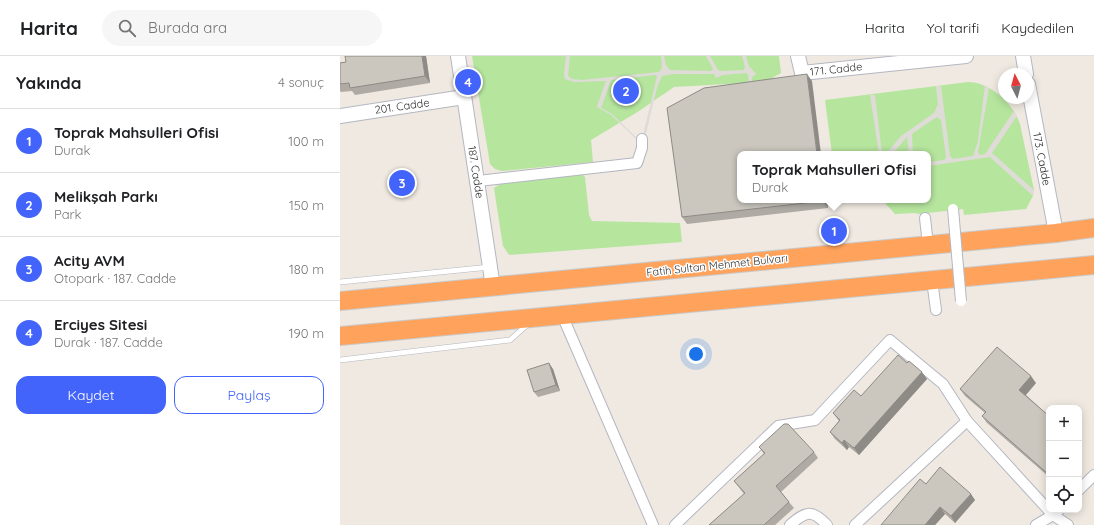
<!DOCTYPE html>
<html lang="tr">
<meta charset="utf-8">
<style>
body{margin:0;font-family:Quicksand,sans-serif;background:#f6f6f6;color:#202124}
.controls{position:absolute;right:12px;bottom:12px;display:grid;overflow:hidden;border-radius:8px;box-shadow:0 2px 10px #0003}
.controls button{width:36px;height:36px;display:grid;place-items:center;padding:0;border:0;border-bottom:1px solid #e0e0e0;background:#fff;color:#202124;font:20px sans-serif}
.compass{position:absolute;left:658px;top:12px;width:36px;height:36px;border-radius:50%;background:#fff;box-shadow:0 2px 10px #0003;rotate:354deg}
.you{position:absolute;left:356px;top:298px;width:14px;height:14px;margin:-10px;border:3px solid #fff;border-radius:50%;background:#1a73e8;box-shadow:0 0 0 6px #1a73e833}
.badge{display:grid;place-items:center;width:26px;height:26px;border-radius:50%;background:#4264fb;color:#fff;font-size:13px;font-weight:700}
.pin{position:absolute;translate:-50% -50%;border:2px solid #fff;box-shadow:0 1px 4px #0006}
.popup{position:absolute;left:397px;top:95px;width:194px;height:52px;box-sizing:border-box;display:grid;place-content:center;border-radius:8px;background:#fff;filter:drop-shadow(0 1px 3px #0005);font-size:13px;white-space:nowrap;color:#757577}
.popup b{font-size:15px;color:#202124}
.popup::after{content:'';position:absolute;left:50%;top:100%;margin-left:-8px;border:8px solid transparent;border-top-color:#fff}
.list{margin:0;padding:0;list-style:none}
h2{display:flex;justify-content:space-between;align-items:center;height:52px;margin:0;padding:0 16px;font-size:17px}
h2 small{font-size:13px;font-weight:400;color:#757577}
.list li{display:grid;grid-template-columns:26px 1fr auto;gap:12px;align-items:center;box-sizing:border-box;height:64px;padding:0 16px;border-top:1px solid #e0e0e0}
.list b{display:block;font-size:15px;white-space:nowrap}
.list p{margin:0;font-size:13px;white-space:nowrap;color:#757577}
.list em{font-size:13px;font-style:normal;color:#757577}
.actions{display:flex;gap:8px;padding:12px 16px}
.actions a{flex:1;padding:9px 0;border:1px solid #4264fb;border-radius:12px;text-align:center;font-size:14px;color:#4264fb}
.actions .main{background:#4264fb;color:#fff}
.icon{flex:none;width:22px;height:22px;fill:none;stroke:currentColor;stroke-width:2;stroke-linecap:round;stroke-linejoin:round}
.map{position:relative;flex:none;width:754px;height:469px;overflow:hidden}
header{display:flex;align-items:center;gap:24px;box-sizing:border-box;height:56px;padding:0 20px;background:#fff;border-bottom:1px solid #e0e0e0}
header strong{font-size:19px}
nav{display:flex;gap:22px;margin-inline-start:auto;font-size:14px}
.search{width:280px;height:36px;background:#f6f6f6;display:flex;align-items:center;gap:10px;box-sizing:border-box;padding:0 14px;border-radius:22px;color:#757577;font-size:15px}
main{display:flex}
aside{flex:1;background:#fff}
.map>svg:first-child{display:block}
</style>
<header>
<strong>Harita</strong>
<div class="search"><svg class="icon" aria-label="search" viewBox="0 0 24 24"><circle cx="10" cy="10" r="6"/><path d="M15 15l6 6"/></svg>Burada ara</div>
<nav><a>Harita</a><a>Yol tarifi</a><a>Kaydedilen</a></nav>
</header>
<main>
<aside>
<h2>Yakında<small>4 sonuç</small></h2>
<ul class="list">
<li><span class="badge">1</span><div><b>Toprak Mahsulleri Ofisi</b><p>Durak</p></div><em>100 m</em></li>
<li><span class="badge">2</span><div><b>Melikşah Parkı</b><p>Park</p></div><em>150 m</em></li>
<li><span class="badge">3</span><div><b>Acity AVM</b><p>Otopark · 187. Cadde</p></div><em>180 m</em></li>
<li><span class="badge">4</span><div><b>Erciyes Sitesi</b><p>Durak · 187. Cadde</p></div><em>190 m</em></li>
</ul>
<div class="actions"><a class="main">Kaydet</a><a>Paylaş</a></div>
</aside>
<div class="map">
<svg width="754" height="469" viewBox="0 0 754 469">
<rect width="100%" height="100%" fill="#efe9e1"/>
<g fill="#b6e59e">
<polygon points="132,0 439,0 441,17 425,26 334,31 299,55 251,84 253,106 162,115 155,113 150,108"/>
<path d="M628,26C650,26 674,48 680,68L694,134L693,140L686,153L624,159L623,153L579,158L575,157L555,158L544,146V144H588V98H492L485,44Z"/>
<polygon points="240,118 243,119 245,121 249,159 252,165 340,167 342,186 169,199 163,190 162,184 154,132 160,128 167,126"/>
</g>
<g fill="#dfdcd8">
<polygon points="226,0 230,0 228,20 232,23 242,24 319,16 322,12 321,0 324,0 326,9 330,14 371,15 373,13 372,11 366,0 370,0 378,14 382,15 404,14 405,11 402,0 406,0 409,10 416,18 412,21 412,25 409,26 408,19 406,17 383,19 376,22 374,18 333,18 322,20 317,32 305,82 302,83 317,20 315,19 271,24 261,52 272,58 298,83 296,83 271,59 257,51 257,50 266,25 234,26 225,23 224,18"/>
<polygon points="645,29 649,32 638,96 640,99 645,98 674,55 677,60 652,97 694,134 693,140 650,101 588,110 588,106 604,104 606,101 601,64 597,61 573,77 572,79 573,98 569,98 567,81 552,98 546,98 561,80 594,57 598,48 596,30 601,30 610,100 613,103 633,100 638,85"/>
<polygon points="530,39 535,39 542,98 539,98"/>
</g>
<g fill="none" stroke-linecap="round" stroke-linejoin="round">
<defs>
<g id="lane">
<polyline points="0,226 150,211"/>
<polyline points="0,304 170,284 188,268"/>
</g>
<g id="street">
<polyline points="138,125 297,107 302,92 302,83"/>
<polyline points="585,162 588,189"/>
<polyline points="592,224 596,254"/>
<polyline points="222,259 313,469"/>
<polyline points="739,434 754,419"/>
<polyline points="335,469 438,370 475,364 550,284 603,328 627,365 713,459 728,469"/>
<path d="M450,469C466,455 472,453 487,469"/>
<polyline points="515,469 627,365"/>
<polyline points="696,469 713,459 719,454"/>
</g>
<g id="secondary">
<polyline points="118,0 153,231"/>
<polyline points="458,0 462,17 626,0"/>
<polyline points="683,0 686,18"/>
<polyline points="688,28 716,177"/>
<polyline points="0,60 124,41"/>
</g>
<g id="highway">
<polyline points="0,245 716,177 754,172"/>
<polyline points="0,280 754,209"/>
</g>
</defs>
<use href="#lane" stroke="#b4b7c1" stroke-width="6"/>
<use href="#street" stroke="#b4b7c1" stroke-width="12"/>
<use href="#secondary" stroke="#b4b7c1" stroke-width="16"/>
<use href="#highway" stroke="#c9c9c9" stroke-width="20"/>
<use href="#lane" stroke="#fff" stroke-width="5"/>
<use href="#street" stroke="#fff" stroke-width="10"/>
<use href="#secondary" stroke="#fff" stroke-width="14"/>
<use href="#highway" stroke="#ffa35c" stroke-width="18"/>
<defs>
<polyline id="street-bridge" points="613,153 621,245"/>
</defs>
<use href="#street-bridge" stroke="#b4b7c1" stroke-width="12" stroke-linecap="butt"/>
<use href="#street-bridge" stroke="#fff" stroke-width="10"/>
</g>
<g fill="#afaba4">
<polygon points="5,0 86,0 90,27 15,39 12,35 1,36 0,35 0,7 6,6"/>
<polygon points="472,25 400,144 487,144 488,152 347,168 342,161"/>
<polygon points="567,307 587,323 519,399 509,391 507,394 495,383 490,376 499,365 493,357 521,340"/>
<polygon points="213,313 220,335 198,341 194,336"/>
<polygon points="696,327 686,339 709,360 709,421 647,367 642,360 645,357 625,340 620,333"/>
<polygon points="419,391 474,396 478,402 441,436 449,446 454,452 435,469 369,469 404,438 394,425 424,398"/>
<polygon points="586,428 635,444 615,467 605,458 595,469 541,469"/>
</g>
<g fill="#8e8b86">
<polygon points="82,0 86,0 90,27 85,20"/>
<polygon points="467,18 472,25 481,98 477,98"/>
<polygon points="483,144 487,144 488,152 483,145"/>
<polygon points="209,307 213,313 220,335 216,329"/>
<polygon points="582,316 587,323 519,399 514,392"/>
<polygon points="691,320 696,327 684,341 679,334"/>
<polygon points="504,384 509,391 507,394 502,387"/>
<polygon points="739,387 742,391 739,394"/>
<polygon points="631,438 635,444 615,467 611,460"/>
<polygon points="600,451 605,458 595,469 585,469"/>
</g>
<g fill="#cbc7bf" stroke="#8e8b86">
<polygon points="5,0 82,0 85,20 10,32 9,27 0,28 0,7 6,6"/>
<polygon points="467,18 477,98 400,98 400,144 483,144 483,145 342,161 327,52 364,32"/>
<polygon points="657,291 691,320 679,334 709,360 709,415 707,417 642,360 646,356 620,333"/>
<polygon points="558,299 567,307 569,305 582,316 514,392 504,384 502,387 490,376 500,364 493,357 514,334 521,340"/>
<polygon points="209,307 216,329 194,336 187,314"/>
<polygon points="444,368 448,368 474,396 436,430 449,446 424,469 369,469 405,437 394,425 425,397 419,391"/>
<polygon points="600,411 631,438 611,460 600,451 585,469 541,469 580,423 586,428"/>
</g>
<g text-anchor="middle" stroke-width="3" stroke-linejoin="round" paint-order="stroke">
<g font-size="11" fill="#2e2e2e" stroke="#fff">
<text transform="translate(496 13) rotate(-6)" y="4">171. Cadde</text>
<text transform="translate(62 50) rotate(-8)" y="4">201. Cadde</text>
<text transform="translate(702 103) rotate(79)" y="4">173. Cadde</text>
<text transform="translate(136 116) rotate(81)" y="4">187. Cadde</text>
<text transform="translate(377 209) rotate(-6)" y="4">Fatih Sultan Mehmet Bulvarı</text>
</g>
</g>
</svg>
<div class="controls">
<button>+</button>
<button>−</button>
<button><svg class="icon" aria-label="locate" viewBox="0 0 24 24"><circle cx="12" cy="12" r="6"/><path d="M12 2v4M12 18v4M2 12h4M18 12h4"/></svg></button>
</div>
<svg class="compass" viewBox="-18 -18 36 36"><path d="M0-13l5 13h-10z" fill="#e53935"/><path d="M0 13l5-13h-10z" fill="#757577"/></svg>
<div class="you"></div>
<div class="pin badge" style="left:494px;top:175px">1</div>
<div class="popup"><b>Toprak Mahsulleri Ofisi</b>Durak</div>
<div class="pin badge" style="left:286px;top:35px">2</div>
<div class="pin badge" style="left:62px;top:127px">3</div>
<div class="pin badge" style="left:128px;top:26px">4</div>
</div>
</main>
